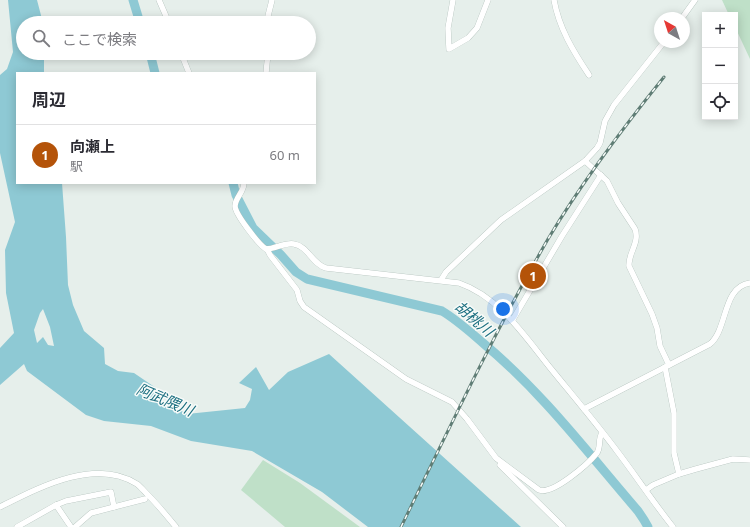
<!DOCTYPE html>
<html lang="ja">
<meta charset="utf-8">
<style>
body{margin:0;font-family:"Noto Sans","Noto Sans JP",sans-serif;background:#f7f7f7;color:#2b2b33}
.controls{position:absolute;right:12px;top:12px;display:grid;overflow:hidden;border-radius:0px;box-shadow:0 2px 10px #0003}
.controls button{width:36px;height:36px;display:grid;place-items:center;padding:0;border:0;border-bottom:1px solid #e1e1e2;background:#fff;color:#2b2b33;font:20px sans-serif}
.compass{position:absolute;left:654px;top:12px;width:36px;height:36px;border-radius:50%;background:#fff;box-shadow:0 2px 10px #0003;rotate:321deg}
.you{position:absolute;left:503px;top:309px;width:14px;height:14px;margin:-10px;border:3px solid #fff;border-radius:50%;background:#1a73e8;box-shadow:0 0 0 6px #1a73e833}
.badge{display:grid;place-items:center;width:26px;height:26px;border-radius:50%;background:#b45309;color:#fff;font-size:13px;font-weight:700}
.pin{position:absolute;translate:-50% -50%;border:2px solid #fff;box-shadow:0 1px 4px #0006}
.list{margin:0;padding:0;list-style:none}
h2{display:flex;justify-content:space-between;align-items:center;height:52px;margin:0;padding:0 16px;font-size:17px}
h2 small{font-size:13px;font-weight:400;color:#7c7c81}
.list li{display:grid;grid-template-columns:26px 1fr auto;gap:12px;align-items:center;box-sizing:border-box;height:60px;padding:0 16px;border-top:1px solid #e1e1e2}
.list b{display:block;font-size:15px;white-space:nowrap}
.list p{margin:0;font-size:13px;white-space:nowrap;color:#7c7c81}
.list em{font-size:13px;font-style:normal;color:#7c7c81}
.icon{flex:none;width:22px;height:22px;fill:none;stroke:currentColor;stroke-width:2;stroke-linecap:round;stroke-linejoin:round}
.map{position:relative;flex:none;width:750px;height:527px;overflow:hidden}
.search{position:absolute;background:#fff;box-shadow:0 2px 10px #0003;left:16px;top:16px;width:300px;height:44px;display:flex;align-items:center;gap:10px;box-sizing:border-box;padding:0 14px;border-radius:22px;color:#7c7c81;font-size:15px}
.panel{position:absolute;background:#fff;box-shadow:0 2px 10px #0003;left:16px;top:72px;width:300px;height:112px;border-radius:0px}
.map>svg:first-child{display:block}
</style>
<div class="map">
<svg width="750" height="527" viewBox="0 0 750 527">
<rect width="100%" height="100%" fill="#e6efeb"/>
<g fill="#bfe0c8">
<polygon points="722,0 750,0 750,59 735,27 735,15 729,15"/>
<polygon points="263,460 300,483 360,527 285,527 241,490"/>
</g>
<path fill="#8ec9d4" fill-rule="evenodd" d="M8,0H37L43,23H23V53H44V73H17V183H62L66,237L68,285L73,305L84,331L104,348L105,364L118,371L134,373L156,388L155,396L187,414L245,408L250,400L252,389L239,383L256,367L269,390L288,372L329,354L521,527H368L322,492L252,451L191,441L151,426L104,421L86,415L27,371L24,364L0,385V348L14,333L6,293L5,250L15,222L0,153V75L7,69L13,52ZM43,309L50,327L54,346L48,345L43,337L37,343L34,330L40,313Z"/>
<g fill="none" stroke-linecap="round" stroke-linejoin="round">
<g stroke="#8ec9d4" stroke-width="9">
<polyline points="133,0 140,23"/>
<polyline points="150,53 155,73"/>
<path d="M233,183L236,195L253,228L281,255L296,272L307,279L442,311C457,320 469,331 483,343C542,392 588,453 638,511L644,520L648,527"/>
</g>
<defs>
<g id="minor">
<polyline points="159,0 169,23"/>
<polyline points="453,0 448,28 449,49 468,38 477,28 488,0"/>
<path d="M554,0C559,28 573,51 589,75"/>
<polyline points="682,18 695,0"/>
<polyline points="267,23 268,16 272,0"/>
<polyline points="181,53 189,73"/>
<polyline points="266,73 268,53"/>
<path d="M585,161L607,181L618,203L635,229C640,243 628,253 629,266L652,314L657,328L660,346L669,365"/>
<path d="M244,183C244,192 235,198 235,206C235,214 259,245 266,249C275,249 285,242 294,244C308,246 312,264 326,268L459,283C500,297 526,338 552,370C574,397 596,423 617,451C636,476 653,502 673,527"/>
<path d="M267,249L270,255L297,290L300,301L304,307L406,379L452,402L467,419L496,458L539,490C553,495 588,464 597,453C601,447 598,438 602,433"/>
<polyline points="441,280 446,272 501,220 585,161 597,148 600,143 605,121 614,105 664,42"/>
<polyline points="512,321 562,236 601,175"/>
<polyline points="665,367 674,413 674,453 679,474"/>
<path d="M584,409L710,344C728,329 722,287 750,283"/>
<polyline points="500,465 563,527"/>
<polyline points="646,490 653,485 679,474 696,469 733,459 750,460"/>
<polyline points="56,505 71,527"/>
<path d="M0,507C38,488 95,457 137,484C141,487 144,491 148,495C158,505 167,516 176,527"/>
<polyline points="17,527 56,505 66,501 111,492 114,507"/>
<polyline points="75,527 91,513 145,499"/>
</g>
</defs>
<use href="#minor" stroke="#a8b8b2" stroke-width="6"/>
<use href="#minor" stroke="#fff" stroke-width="5.5"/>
<defs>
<path id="rail" d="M401,527C448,431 494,333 548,239C582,182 622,129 664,77"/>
</defs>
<use href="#rail" stroke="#5f7d75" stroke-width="3"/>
<use href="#rail" stroke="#f7fbf9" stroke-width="1.5" stroke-dasharray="4.5" stroke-linecap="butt"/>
</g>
<g text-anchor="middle" stroke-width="3" stroke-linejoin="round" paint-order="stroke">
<g font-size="15" font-style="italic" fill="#1c6f80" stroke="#f7fbf9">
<text transform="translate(474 319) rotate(40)" y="5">胡桃川</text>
<text transform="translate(165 400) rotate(23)" y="5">阿武隈川</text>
</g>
</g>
</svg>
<div class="controls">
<button>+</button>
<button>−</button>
<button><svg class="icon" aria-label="locate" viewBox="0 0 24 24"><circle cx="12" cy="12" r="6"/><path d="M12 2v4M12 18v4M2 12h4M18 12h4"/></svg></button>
</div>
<svg class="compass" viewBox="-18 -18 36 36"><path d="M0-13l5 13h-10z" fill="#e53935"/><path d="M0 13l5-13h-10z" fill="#7c7c81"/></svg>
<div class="you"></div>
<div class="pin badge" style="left:533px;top:276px">1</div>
<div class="search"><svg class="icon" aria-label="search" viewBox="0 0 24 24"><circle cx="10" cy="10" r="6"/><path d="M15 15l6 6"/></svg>ここで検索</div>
<section class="panel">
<h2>周辺<small></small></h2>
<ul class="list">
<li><span class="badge">1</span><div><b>向瀬上</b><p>駅</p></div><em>60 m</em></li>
</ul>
</section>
</div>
